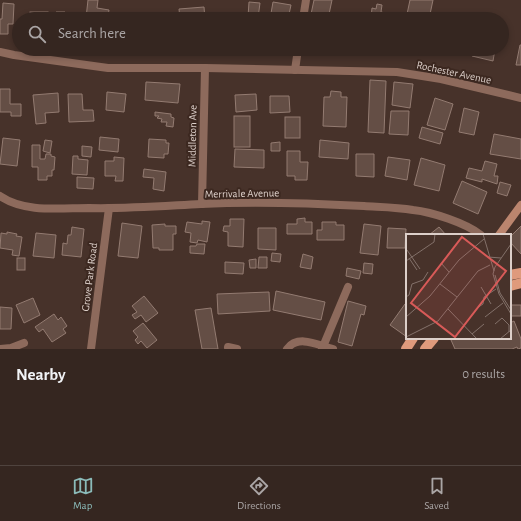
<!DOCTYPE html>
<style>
body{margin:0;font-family:"Alegreya Sans",sans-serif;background:#3d2e29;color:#f1f3f6}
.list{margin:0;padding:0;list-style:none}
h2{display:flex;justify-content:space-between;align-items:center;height:52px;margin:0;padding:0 16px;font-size:17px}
h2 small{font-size:13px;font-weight:400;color:#aaa5a5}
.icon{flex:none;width:22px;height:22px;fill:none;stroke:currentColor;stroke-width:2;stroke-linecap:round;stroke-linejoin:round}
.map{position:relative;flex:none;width:521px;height:349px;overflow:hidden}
.search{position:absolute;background:#352620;box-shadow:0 2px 6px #0003;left:12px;right:12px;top:12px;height:44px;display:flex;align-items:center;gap:10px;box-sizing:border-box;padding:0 14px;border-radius:22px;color:#aaa5a5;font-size:15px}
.sheet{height:116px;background:#352620}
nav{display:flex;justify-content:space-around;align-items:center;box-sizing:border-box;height:56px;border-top:1px solid #4f433e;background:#352620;font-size:11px;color:#aaa5a5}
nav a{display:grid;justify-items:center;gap:2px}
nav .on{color:#8bbbb9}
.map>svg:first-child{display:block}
</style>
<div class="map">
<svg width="521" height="349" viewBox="0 0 521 349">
<rect width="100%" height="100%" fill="#47322a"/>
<g fill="#644e45" stroke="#937b71">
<polygon points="88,0 98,0 97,8 109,10 108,16 116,17 116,19 90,19 86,18"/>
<polygon points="314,0 332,0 328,19 310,19"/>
<polygon points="410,0 433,0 429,19 406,19"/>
<polygon points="249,2 260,3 258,18 248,17"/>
<polygon points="273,2 291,5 288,19 270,19"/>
<polygon points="3,3 14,4 13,24 8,24 8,34 0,34 0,19 2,19"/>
<polygon points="377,4 382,5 381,12 394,15 393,19 375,19 371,18 372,8 376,9"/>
<polygon points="204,7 205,19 180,19 179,9"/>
<rect x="30" y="12" width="18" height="7"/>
<polygon points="56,12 65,12 65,16 83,16 83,19 56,19"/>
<polygon points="520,45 521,45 521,65 516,65"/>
<polygon points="473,49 495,49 493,61 472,56"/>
<polygon points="370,80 386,81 384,133 368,132"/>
<polygon points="146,82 180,84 178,103 145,100"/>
<polygon points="394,82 413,84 410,108 392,105"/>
<polygon points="0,89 10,89 10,104 21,104 21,116 11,116 11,112 0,112"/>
<polygon points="331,91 341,92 341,97 347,97 346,127 323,126 324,97 330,97"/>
<polygon points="107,92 126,94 124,112 106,110"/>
<polygon points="58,93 59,112 45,113 46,123 36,124 33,95"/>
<polygon points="68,94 82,94 83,110 93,110 94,121 69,122"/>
<polygon points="256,94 257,110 236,112 235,95"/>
<polygon points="270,96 289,96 290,112 270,113"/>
<polygon points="435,98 453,104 445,130 427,125"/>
<polygon points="464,108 479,112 474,135 459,132"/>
<polygon points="391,111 409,111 408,135 389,134"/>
<polygon points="155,112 171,114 171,117 174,118 173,127 166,126 167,122 161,122 162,119 157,118 159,116 155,116"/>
<rect x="234" y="116" width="16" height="31"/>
<rect x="285" y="117" width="15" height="21"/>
<polygon points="422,127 443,133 440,144 419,138"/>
<polygon points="494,134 521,139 521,159 490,154"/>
<polygon points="100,137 119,139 118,152 99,150"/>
<polygon points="3,138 20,140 17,166 0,164"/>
<polygon points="149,139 166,140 166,143 169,143 168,154 164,154 164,158 148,157"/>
<polygon points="45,140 52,141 50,153 43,151"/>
<polygon points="320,140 349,143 348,159 319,157"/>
<polygon points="280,142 280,151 271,151 271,143"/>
<polygon points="32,145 40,145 40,159 45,159 46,154 51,154 51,156 55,157 54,170 52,170 52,176 47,176 47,180 38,180 38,167 32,167"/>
<polygon points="82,146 92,147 91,157 82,156"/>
<polygon points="235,149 264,150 264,168 234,167"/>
<polygon points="287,151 300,151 300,162 308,162 307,180 295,180 295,176 287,176"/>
<polygon points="356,154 374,154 374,177 356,176"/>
<polygon points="73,156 78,156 78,159 88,160 87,175 72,174"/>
<polygon points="114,157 124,158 123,181 115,181 116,176 105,176 105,161 114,161"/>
<polygon points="388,157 410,160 407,180 385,176"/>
<polygon points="421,158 445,165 439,191 414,185"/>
<polygon points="485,161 497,164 494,176 498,176 497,184 482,179 482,182 466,178 469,168 482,171"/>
<polygon points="144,169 166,172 164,191 153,189 154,178 143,177"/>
<polygon points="77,177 94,178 93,189 77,188"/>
<polygon points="462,181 487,192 478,214 453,203"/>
<polygon points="500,182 511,185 507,196 497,193"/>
<polygon points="305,218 305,222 312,222 312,234 287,234 287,224 297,224 297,219"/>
<polygon points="230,219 244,219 243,247 228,246 228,232 223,231 224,226 230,226"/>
<polygon points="202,221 210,222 207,242 198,240 197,243 190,242 191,233 185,232 187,222 202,224"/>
<polygon points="322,222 336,222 336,225 344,225 344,240 317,240 317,230 322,230"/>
<polygon points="122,223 142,226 138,258 118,256"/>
<polygon points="165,224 165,226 176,226 176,234 173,234 173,250 159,250 159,248 153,248 152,225"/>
<polygon points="364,224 381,226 378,255 360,253"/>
<polygon points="521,226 521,254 510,242 510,237"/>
<polygon points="72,227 84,229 81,257 62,255 63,243 67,244 68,235 71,235"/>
<polygon points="439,227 446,235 429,235"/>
<polygon points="258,228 276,228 276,250 258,249"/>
<polygon points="388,228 406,229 405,248 387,248"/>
<polygon points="7,232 17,234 16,236 22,237 19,256 12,255 13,250 0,248 1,233 7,234"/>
<polygon points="36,233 56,235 54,258 33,256"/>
<polygon points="197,244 205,244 204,254 190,253 190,246 196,246"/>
<polygon points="272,253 281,254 280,262 271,261"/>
<polygon points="303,254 313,257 311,269 300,267"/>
<polygon points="259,257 267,257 267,268 258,268"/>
<rect x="17" y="258" width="8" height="12"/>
<polygon points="256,259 256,268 250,268 249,260"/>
<polygon points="225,262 244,263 243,274 225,273"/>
<polygon points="364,263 373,264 372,274 363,273"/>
<polygon points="347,268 361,271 359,279 346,276"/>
<polygon points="276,291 325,302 321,320 273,310"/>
<polygon points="269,292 270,311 218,314 217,294"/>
<polygon points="144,296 158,313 146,322 141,315 135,319 132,315 137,312 132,306"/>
<polygon points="33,298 40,315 24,323 16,305"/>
<polygon points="348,301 366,306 364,315 361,314 352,346 338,342"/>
<polygon points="405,304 407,305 407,337 390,325"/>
<rect x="510" y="305" width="11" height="11"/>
<polygon points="0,307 12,308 11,329 0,329"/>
<polygon points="211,308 218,349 202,349 195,310"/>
<polygon points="54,314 58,320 61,317 67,326 63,329 66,333 52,342 43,329 39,332 35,327"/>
<polygon points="514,321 521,339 521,348 518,349 517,347 512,349 455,349 451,340 456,338 467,339 510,338 510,323"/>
<polygon points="143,323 157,340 147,348 141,341 138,344 135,340 138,337 133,331"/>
</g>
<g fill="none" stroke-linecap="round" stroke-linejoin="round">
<g stroke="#8d6a5c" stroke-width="8">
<polyline points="303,19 306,0"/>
<polyline points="0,52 14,55 108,68 205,68 397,72 441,79 521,98"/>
<polyline points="295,70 298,49"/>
<path d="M0,196C25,213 60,208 89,208C126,209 163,206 201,204C255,201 310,203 364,206C380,207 397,207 413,210C432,212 466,223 481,235"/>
<polyline points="202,204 205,68"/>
<polyline points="228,347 237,349"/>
<polyline points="0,349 11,348 24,343"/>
<polyline points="91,349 109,208"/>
<path d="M287,349C298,334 318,345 333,349"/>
<polyline points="322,349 348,287"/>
</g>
<polyline stroke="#bb856e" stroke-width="8" points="499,235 521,205"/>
<g stroke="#df9a7c" stroke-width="10">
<polyline points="510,275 521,273"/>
<polyline points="510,286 521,283"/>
<polyline points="406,349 413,338"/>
<polyline points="425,349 434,338"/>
</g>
</g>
<g text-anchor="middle" stroke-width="4" stroke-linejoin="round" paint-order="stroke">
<g font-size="11" fill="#dccfc9" stroke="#3c2820">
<text transform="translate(454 72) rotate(12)" y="4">Rochester Avenue</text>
<text transform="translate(192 136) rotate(-89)" y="4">Middleton Ave</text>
<text transform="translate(242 193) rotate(-1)" y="4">Merrivale Avenue</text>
<text transform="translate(89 277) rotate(-83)" y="4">Grove Park Road</text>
</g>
</g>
<g transform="translate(406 234)">
<rect width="105" height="105" fill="#47322a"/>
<path fill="none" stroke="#83716a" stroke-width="1" d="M77,0L88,37M105,10L89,33L87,40L93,60L105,80M1,16L14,35M82,23L95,24M3,24L11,36M0,27L28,8L29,0M35,29L43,38M89,41L94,59L105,76M34,50L51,63M75,53L85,70M0,63L3,61L6,50L17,46L22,38M71,74L77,70L78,63L90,55M42,75L71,105M0,83L24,62L53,26L78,5M79,83L97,69M89,90L96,84L103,91V98M66,100L78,90M0,103L32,87L72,37L84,31M94,105L105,96"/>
<path fill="#d85a58" fill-opacity="0.15" stroke="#d85a58" stroke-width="2" d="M56,3L100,37L49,103L5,69Z"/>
<rect width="105" height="105" fill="none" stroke="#dccfc9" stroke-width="2"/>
</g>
</svg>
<div class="search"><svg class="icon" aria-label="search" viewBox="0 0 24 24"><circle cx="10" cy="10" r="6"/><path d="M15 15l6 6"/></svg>Search here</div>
</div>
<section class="sheet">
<h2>Nearby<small>0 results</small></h2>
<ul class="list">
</ul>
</section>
<nav>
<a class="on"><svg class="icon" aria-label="map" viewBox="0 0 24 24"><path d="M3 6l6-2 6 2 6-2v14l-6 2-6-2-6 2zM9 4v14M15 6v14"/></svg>Map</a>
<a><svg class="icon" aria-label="directions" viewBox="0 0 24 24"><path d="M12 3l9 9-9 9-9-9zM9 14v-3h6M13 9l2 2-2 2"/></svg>Directions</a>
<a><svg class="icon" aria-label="saved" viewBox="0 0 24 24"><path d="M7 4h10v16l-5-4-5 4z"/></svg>Saved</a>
</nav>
